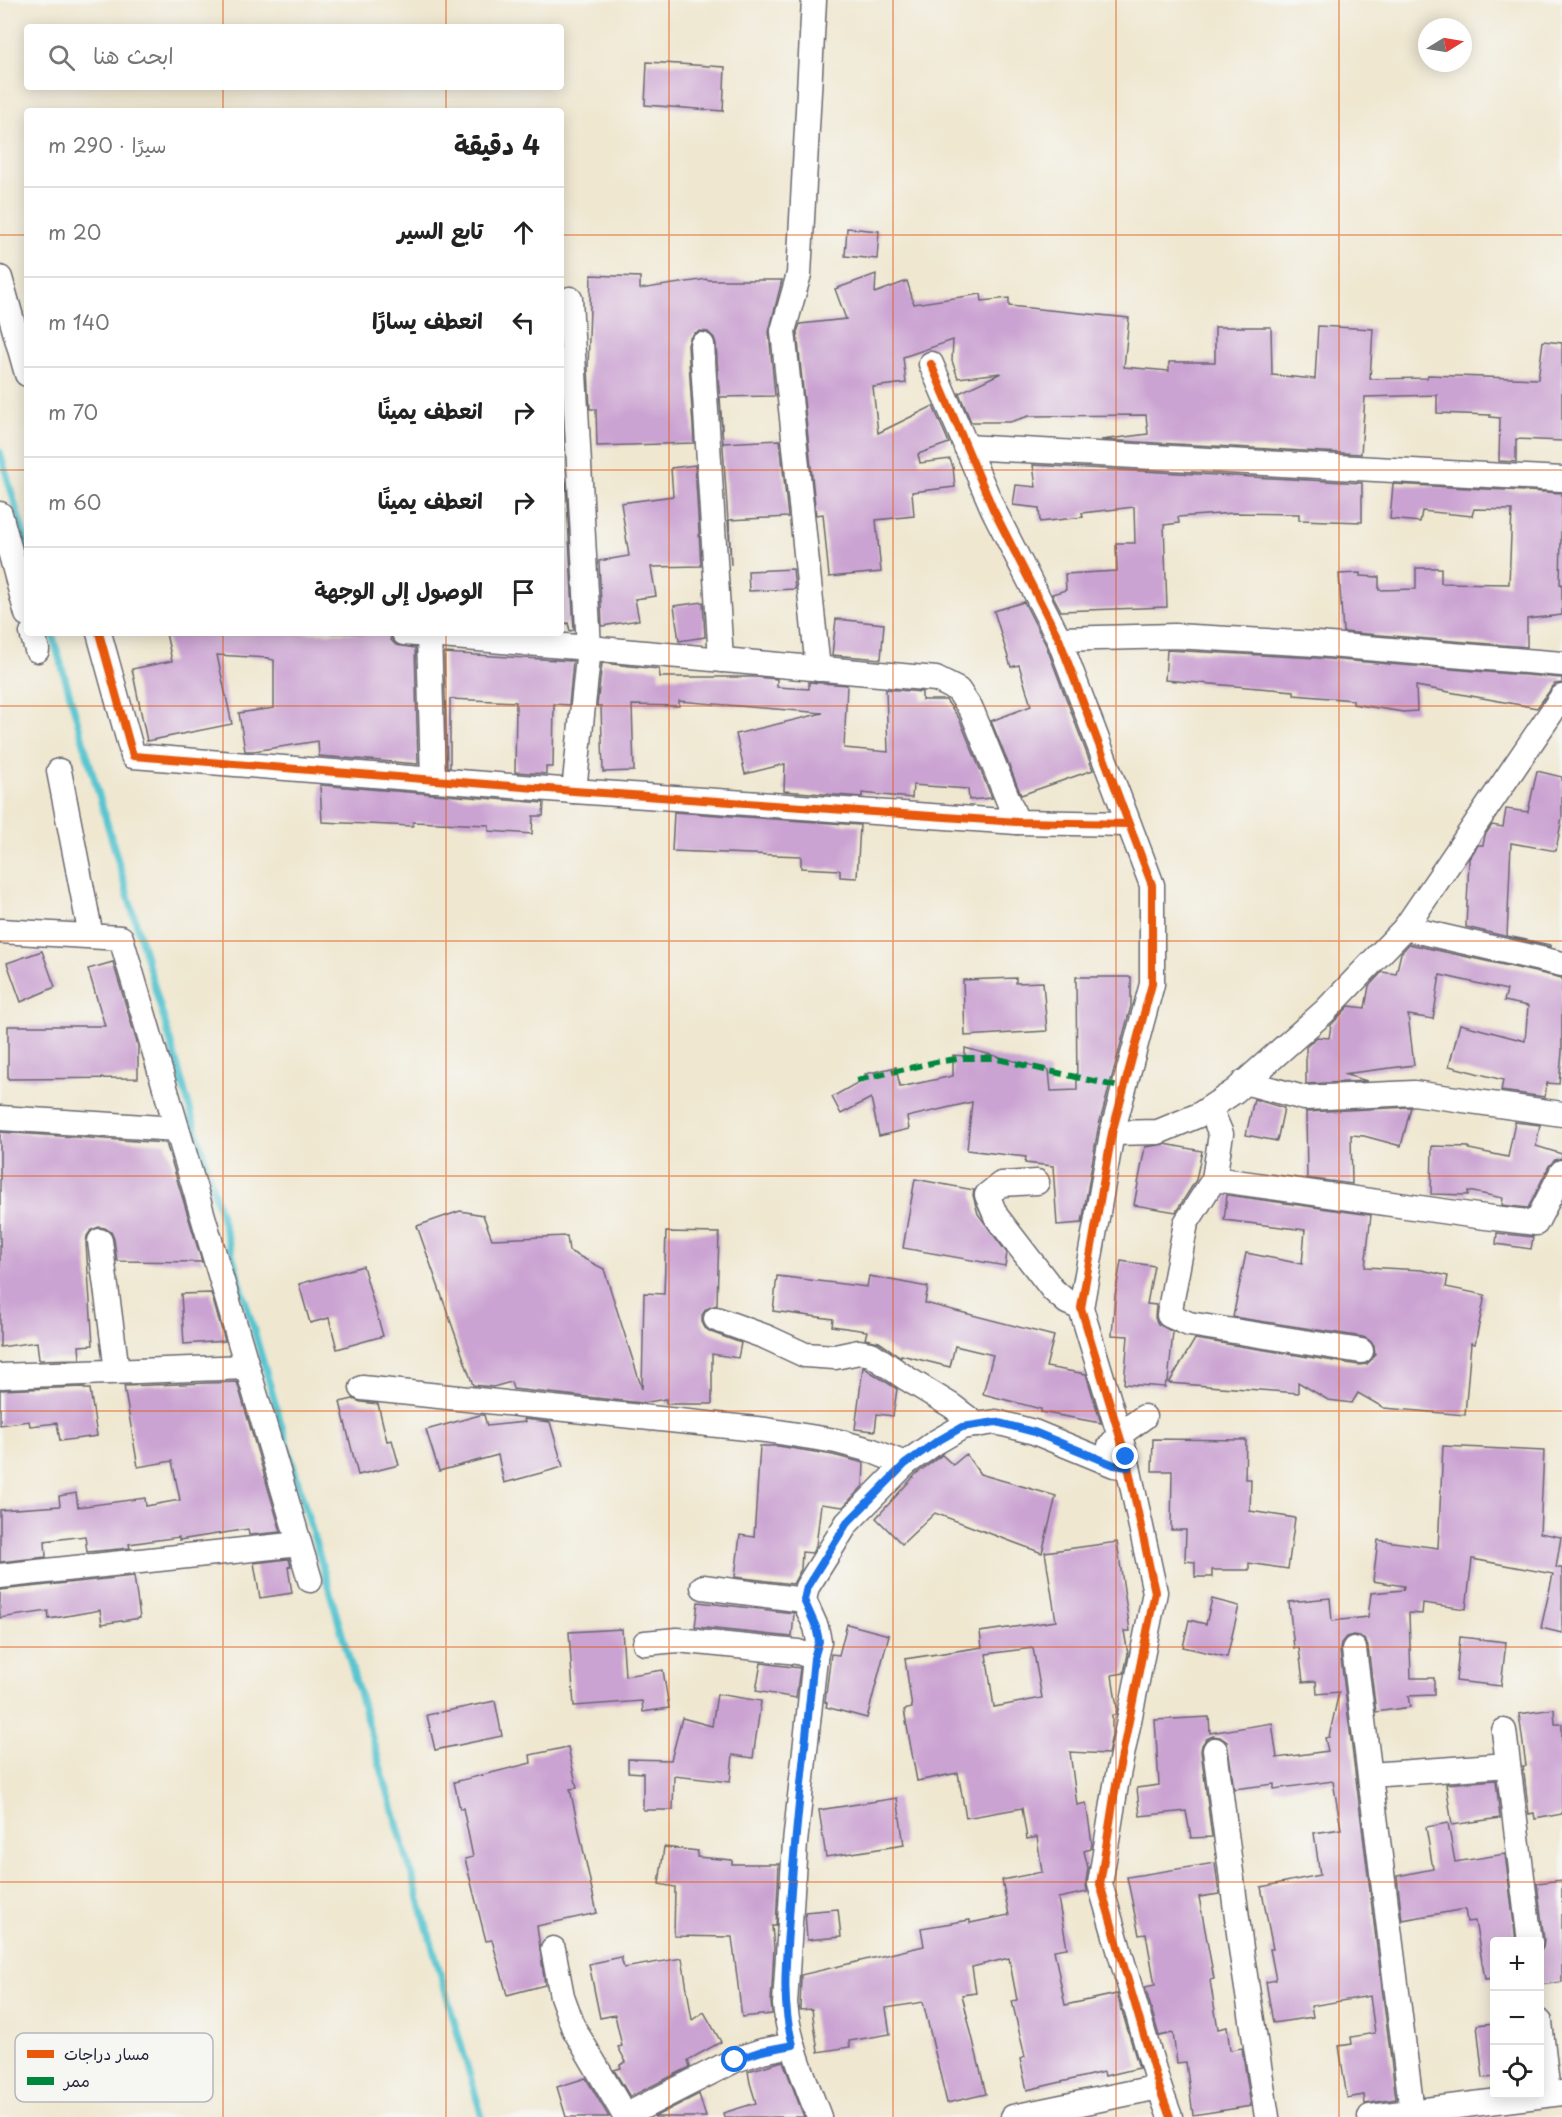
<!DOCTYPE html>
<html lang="ar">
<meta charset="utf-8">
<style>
body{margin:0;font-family:"Playpen Sans","Playpen Sans Arabic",sans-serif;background:#f2f2f2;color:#222;direction:rtl}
.controls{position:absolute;right:18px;bottom:18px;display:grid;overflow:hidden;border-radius:6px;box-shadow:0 3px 15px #0003}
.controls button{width:54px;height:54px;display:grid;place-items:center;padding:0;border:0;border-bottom:2px solid #e0e0e0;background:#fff;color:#222;font:30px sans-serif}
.compass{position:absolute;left:1418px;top:18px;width:54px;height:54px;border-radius:50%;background:#fff;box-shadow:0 3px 15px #0003;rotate:79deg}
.stop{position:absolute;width:18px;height:18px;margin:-14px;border:4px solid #1a73e8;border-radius:50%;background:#fff}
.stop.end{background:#1a73e8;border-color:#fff;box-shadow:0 2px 6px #0008}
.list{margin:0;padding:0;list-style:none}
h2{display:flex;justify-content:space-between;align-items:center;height:78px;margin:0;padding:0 24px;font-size:26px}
h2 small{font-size:20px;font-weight:400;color:#767676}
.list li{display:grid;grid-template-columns:39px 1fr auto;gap:18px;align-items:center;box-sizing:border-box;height:90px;padding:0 24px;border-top:2px solid #e0e0e0}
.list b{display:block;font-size:22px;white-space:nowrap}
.list em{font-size:20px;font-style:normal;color:#767676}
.icon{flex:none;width:33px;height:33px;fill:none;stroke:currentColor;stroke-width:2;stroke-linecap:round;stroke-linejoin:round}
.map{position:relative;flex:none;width:1562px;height:2117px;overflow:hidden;direction:ltr}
.search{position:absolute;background:#fff;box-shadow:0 3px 15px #0003;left:24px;top:24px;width:540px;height:66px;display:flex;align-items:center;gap:15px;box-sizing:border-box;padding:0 21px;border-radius:6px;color:#767676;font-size:22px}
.panel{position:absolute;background:#fff;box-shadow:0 3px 15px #0003;left:24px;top:108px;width:540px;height:528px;border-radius:6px;direction:rtl}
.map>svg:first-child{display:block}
</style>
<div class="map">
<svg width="1562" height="2117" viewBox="0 0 1562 2117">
<rect width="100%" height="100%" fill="#f6f6f2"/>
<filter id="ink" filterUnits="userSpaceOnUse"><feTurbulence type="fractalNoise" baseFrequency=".0167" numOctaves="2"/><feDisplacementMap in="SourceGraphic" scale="12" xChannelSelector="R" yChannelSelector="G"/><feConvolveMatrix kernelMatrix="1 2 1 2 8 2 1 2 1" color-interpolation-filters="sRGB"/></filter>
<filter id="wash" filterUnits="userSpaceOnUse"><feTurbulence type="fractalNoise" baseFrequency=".008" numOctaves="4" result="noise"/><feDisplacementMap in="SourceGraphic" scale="24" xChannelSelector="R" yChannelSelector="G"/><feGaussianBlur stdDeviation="1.35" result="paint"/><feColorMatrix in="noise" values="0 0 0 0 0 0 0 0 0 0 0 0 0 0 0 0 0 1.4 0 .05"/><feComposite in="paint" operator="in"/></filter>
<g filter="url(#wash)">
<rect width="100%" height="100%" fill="#efe7d0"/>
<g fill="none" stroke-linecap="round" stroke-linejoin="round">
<g stroke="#59c5d0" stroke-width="7">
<polyline points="0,452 27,546"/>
<polyline points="52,633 482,2117"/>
</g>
</g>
<g id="blocks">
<g fill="#cba3d2" fill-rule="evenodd">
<polygon points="647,62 725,67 723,111 645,105"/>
<polygon points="847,228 879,231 877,259 845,256"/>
<polygon points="876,274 875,293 907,281 914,304 981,294 982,301 1009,298 1009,306 1129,318 1124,367 1169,371 1169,362 1215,362 1215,327 1271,327 1272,375 1315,379 1318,326 1373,329 1370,379 1427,378 1428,375 1538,379 1543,341 1562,343 1562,441 1516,439 1516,462 1499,461 1500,418 1490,417 1490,415 1437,413 1437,395 1365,397 1361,454 1101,440 1148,434 1146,415 1029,416 1010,422 971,422 959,393 1001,373 958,378 952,361 953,340 903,357 906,383 873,387 878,433 933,406 949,443 918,454 920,463 950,459 953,467 955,487 912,492 914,516 876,520 881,572 829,577 823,514 816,515 797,332 800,324 846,319 835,289"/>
<polygon points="591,275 640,277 640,289 707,279 707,280 782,280 769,332 775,396 720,397 723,443 780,440 788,517 729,520 731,565 716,344 714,338 708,332 701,331 695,333 690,338 688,345 694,443 597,446 596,409 590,409 588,369"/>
<polygon points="695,465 701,566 651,567 656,596 635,599 639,620 602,626 599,561 629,556 621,503 673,496 671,468"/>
<polygon points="1033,465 1362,483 1362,522 1299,520 1299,514 1234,513 1178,517 1179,523 1164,525 1167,607 1061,611 1052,594 1066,590 1065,574 1117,571 1116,543 1135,543 1134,507 1082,513 1083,517 1040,522 1039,508 1013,505 1016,485 1036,487"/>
<polygon points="566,482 574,630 570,631 568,623 561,625 561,483"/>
<polygon points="1393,484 1562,493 1560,584 1562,584 1562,615 1527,619 1527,647 1343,632 1339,574 1360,573 1360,576 1379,577 1379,590 1416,589 1416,568 1441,568 1441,583 1509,584 1512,510 1474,509 1472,516 1422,511 1420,522 1390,519"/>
<polygon points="793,569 795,589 749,591 748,571"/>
<polygon points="703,602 705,637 679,641 674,606"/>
<polygon points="1024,602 1046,645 1093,770 1021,795 991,721 1031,706 1019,665 1011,667 994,611"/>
<polygon points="836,619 884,624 881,659 832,655"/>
<polygon points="166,633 390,633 391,640 396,645 415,648 418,764 319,756 318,741 254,751 245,751 239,713 274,708 274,660 269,659 269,658 217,655 232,724 147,741 132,669 172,661"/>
<polygon points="1167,650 1316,658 1562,678 1562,683 1555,684 1551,689 1537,708 1416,686 1417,711 1403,712 1353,704 1353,700 1294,695 1294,691 1165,680"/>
<polygon points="444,653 573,661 569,705 554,704 553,767 546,767 546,774 515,772 516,702 450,699 450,767 447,767"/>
<polygon points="602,663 659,669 660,677 756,677 777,679 777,687 809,689 809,682 847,685 844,748 888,752 886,689 922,692 922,700 946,700 959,718 992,798 969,800 968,789 913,785 912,798 862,793 862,797 784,791 785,764 745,774 736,734 823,713 679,701 679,706 632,705 634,771 603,772 601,706 597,706"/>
<polygon points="1537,771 1562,777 1562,817 1556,851 1511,843 1507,936 1551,945 1551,947 1466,927 1469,859 1478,845 1483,845 1485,835 1492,825 1503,827 1506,809 1528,812"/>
<polygon points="320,785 544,803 543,816 533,816 532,834 489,831 489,825 413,822 413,826 322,822"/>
<polygon points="674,812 860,825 857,878 840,877 840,870 801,868 801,856 672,851"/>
<polygon points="1409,944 1562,978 1562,1052 1559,1084 1547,1083 1545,1097 1501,1091 1503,1080 1449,1066 1460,1024 1525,1041 1528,1006 1504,1001 1507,990 1440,975 1433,1019 1408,1015 1414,1065 1343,1074 1367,1081 1306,1084 1306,1047 1317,1037 1329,1038 1331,1025 1349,1006 1365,1008 1369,986 1382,972 1396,974 1401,953"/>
<polygon points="42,951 55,987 21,1002 7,963"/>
<polygon points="113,962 138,1046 138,1078 8,1079 8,1026 105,1026 88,969"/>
<polygon points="1076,977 1131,977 1131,1006 1098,1129 1082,1223 1057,1225 1053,1166 1025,1163 1026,1157 967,1150 972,1102 907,1117 909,1129 879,1136 871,1098 841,1114 832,1097 866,1078 865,1074 896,1067 900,1087 953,1076 953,1055 965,1056 965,1048 1049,1070 1051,1091 1077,1090"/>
<polygon points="1016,978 1016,983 1043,982 1047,1031 965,1036 963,980"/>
<polygon points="1254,1099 1284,1108 1277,1141 1246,1135"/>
<polygon points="1411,1107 1401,1146 1364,1136 1351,1135 1352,1184 1307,1178 1306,1112"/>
<polygon points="1515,1122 1540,1125 1536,1146 1562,1154 1562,1158 1555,1160 1549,1166 1528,1208 1502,1205 1503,1198 1468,1191 1468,1195 1431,1194 1432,1146 1469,1147 1469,1149 1508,1157"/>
<polygon points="0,1132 166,1143 202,1262 117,1261 114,1239 111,1232 105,1228 99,1227 91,1230 87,1236 86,1243 93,1345 79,1346 80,1359 39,1360 37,1342 0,1347"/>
<polygon points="1165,1144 1202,1151 1196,1180 1176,1212 1134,1205 1145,1147"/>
<polygon points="915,1179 974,1190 973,1195 978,1214 1007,1253 1005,1266 903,1248"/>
<polygon points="1227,1195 1371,1215 1365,1267 1422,1270 1448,1276 1446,1287 1485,1295 1475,1344 1471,1343 1465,1415 1384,1408 1358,1393 1352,1403 1328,1400 1298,1382 1298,1393 1169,1383 1195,1339 1359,1365 1367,1364 1372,1359 1375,1354 1374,1345 1369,1340 1363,1337 1233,1317 1246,1253 1302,1264 1305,1230 1224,1220"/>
<polygon points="460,1211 483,1215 492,1239 567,1236 569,1251 604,1269 642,1389 644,1293 664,1294 666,1232 719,1233 717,1305 706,1309 702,1315 702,1322 705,1328 711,1332 741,1343 738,1358 712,1354 712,1404 666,1404 666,1399 642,1403 513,1389 511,1382 493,1387 473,1385 417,1226"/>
<polygon points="1497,1233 1533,1237 1531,1249 1496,1244"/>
<polygon points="1121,1261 1154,1266 1147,1304 1156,1305 1155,1318 1158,1324 1173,1332 1168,1382 1166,1382 1165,1387 1124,1384 1128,1336 1112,1335 1115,1296"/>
<polygon points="363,1266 383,1336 337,1349 329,1318 310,1323 299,1284"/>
<polygon points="777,1276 867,1287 869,1276 928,1287 925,1303 1054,1336 1046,1367 1086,1374 1101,1423 1041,1412 1041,1409 983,1394 993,1355 955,1346 950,1367 901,1355 901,1357 879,1342 865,1339 867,1331 832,1326 833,1319 773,1311"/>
<polygon points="211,1293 225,1341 184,1344 181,1294"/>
<polygon points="863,1367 897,1389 893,1416 877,1414 875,1431 855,1429"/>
<polygon points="237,1382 281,1532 249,1535 248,1529 179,1540 179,1537 129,1544 130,1548 87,1552 85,1536 45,1541 46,1557 0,1562 0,1510 60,1506 59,1496 76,1493 78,1507 145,1498 146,1506 180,1500 172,1461 138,1467 124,1386"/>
<polygon points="84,1387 84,1389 90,1389 97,1436 60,1441 57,1423 30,1426 29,1421 0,1425 0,1390"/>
<polygon points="353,1399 361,1402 378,1404 387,1441 392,1440 399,1465 358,1475 340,1402"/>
<polygon points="480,1415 484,1415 487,1426 525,1422 524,1419 550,1422 563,1467 504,1483 498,1455 439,1471 426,1430"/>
<polygon points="1153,1439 1246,1440 1245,1479 1251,1479 1250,1511 1295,1518 1288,1569 1249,1563 1249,1570 1212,1570 1212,1577 1195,1577 1195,1562 1185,1561 1186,1530 1171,1530 1172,1471 1152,1471"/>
<polygon points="760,1446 778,1446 833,1455 864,1463 863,1486 843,1507 821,1504 816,1546 812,1553 802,1552 801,1569 793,1584 735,1577 740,1535 754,1537"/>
<polygon points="1443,1446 1544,1451 1540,1533 1561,1537 1556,1568 1562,1568 1562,1633 1541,1628 1553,1574 1472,1559 1466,1609 1423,1603 1422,1614 1409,1613 1411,1678 1434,1678 1434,1695 1408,1696 1410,1707 1376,1712 1368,1647 1366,1641 1360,1636 1353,1635 1346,1637 1341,1643 1340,1651 1396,2099 1365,2104 1364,2095 1347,2098 1339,2046 1352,2044 1351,2037 1375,2033 1370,1996 1311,2006 1313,2017 1273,2023 1266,1982 1276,1980 1270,1949 1273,1949 1261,1887 1320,1875 1314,1833 1341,1829 1333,1781 1274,1789 1274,1784 1234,1789 1227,1742 1220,1737 1213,1736 1206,1739 1202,1745 1201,1751 1212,1837 1191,1838 1186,1811 1140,1816 1137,1788 1159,1785 1155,1720 1209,1717 1210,1733 1272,1723 1277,1758 1328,1751 1325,1738 1329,1737 1339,1692 1317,1694 1316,1681 1303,1682 1299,1648 1294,1648 1289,1602 1330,1598 1332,1621 1368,1617 1371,1593 1403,1590 1404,1586 1373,1581 1378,1540 1438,1548"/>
<polygon points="966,1454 980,1474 1056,1496 1042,1553 935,1513 902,1544 876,1518 916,1474 942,1455 953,1465"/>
<path d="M1117,1542L1130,1631H1124L1128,1654L1124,1673L1112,1675L1117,1708L1116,1715H1112V1735L1108,1754L1070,1752L1077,1805L1086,1803L1092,1844L1091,1849L1084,1851L1088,1868L1086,1882L1087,1892L1058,1898L1067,1948L1054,1950L1065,2005L1117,1994L1139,2068L1105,2076L1104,2072L1027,2090L1020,2059L1025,2057L1012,2001L1017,2000L1009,1958L972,1967L976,1993L962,1995L986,2094L947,2103L923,2002L886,2008L890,2034L849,2041L850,2047L818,2052L812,2009L800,2010L801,1975L924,1946L921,1928L970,1920V1923L1009,1915L1002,1880L1042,1872L1037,1837L1027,1839L1022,1808L966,1818L958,1773L917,1781L904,1710L912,1708L905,1659L982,1647L980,1632L1056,1621L1045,1552ZM1033,1648L1042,1698L994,1707L986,1654Z"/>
<polygon points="289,1559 291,1566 288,1567 292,1593 260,1598 254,1563"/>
<polygon points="134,1576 140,1618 102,1624 100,1610 49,1619 48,1611 0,1618 0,1590"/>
<polygon points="1212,1599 1239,1606 1227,1657 1183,1647 1189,1620 1206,1624"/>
<polygon points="698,1602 794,1613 792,1637 695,1627"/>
<polygon points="847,1624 889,1635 867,1718 826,1707 827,1703 825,1702 831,1654 839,1655"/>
<polygon points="622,1629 625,1676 663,1670 669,1708 643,1712 642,1701 574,1706 569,1632"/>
<polygon points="1460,1637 1506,1642 1501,1686 1456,1681"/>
<polygon points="761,1663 800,1668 796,1698 756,1691"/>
<polygon points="717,1694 761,1701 753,1758 733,1755 730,1782 674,1776 673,1810 643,1810 643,1773 628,1772 628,1759 671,1760 682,1718 712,1726"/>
<polygon points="495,1701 502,1736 435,1750 427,1715"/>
<polygon points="1554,1709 1555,1724 1562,1724 1562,1814 1535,1819 1534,1813 1529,1814 1523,1766 1526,1766 1519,1714"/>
<polygon points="568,1747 577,1788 570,1789 597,1913 537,1926 545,1985 507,1995 492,1940 486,1941 465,1859 473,1857 463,1808 460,1809 454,1782 531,1763 530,1755"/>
<polygon points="1496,1780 1500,1818 1452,1825 1446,1784"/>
<polygon points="897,1798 904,1845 826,1857 819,1810"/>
<polygon points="1448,1823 1455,1862 1505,1854 1516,1941 1494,1941 1494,1978 1485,1979 1475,1921 1467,1922 1465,1909 1402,1920 1397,1876 1433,1869 1426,1827"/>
<polygon points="664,1847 698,1851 697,1857 732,1860 732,1864 779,1864 776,1926 772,1926 774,1948 771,2003 772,2014 742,2017 732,1937 674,1936 675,1887 659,1884"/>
<polygon points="1215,1863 1219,1894 1199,1897 1214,1979 1210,1980 1218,2029 1227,2027 1230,2050 1242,2048 1251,2106 1193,2115 1186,2062 1177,2063 1173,2033 1159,2036 1145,1987 1155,1985 1146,1934 1139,1935 1127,1877"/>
<polygon points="1562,1880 1562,1982 1539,1985 1539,1952 1543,1947 1544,1940 1537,1883"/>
<polygon points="838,1909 841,1937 807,1940 805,1912"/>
<polygon points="621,1957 624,1968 682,1958 692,2020 704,2012 721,2042 688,2060 690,2067 630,2097 614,2070 621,2068 620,2065 626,2062 618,2047 622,2046 615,2015 600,2018 589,1964"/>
<polygon points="1494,2023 1494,2077 1483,2078 1477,2025"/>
<polygon points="783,2061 804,2117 724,2117 723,2113 756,2103 750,2083 748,2071"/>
<polygon points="586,2078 609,2117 566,2117 557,2087"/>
<polygon points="699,2094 706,2117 654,2117"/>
</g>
</g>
</g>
<g filter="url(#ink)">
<use href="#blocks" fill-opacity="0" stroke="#6a676f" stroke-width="1.5"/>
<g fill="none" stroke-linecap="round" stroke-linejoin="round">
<defs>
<g id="minor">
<polyline points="814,0 799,274 783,331 818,669"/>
<polyline points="0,278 27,374"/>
<polyline points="570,299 589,648 574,791"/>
<polyline points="702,345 721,660"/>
<polyline points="931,364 993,509 1059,639 1152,885 1152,984 1112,1133 1081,1308 1126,1457 1155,1592 1116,1785 1100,1884 1159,2087 1170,2117"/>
<polyline points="966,447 1562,479"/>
<polyline points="0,514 27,614"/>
<polyline points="32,633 37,650"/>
<polyline points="99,633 133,756 574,791 1017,822 1128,824"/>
<polyline points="404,633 589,648 936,679 958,690 972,711 1017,822"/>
<polyline points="429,633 433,780"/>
<polyline points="1059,639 1175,636 1317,644 1562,664"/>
<polyline points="59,771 91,936"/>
<polyline points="1405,928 1562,964"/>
<polyline points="0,931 121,938 310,1580"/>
<polyline points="1244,1082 1304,1098 1414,1093 1562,1114"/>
<polyline points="1210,1108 1221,1134 1214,1179 1477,1216 1536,1223 1562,1172"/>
<polyline points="0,1118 177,1129"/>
<polyline points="1112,1133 1158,1132 1199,1115 1235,1091 1325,1011 1405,928 1562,697"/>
<polyline points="1214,1179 1186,1223 1169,1315 1189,1324 1361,1351"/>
<polyline points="1037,1182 1001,1184 987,1195 996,1216 1053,1290 1067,1302 1081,1308"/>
<polyline points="100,1241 117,1371"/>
<polyline points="716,1319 766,1337 805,1355 835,1357 859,1352 871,1354 906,1378 952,1406 977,1425"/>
<polyline points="0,1376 247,1367"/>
<polyline points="362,1388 766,1430 836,1441 870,1450 905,1464"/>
<polyline points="1110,1446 1119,1435 1144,1417"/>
<polyline points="0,1576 299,1544"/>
<polyline points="703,1587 804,1600"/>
<polyline points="645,1643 677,1640 798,1652 815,1658"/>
<polyline points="1354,1649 1412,2112"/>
<polyline points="1504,1731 1530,1942"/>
<polyline points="1215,1750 1242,1956 1267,2117"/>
<polyline points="1370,1775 1508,1765"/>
<polyline points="553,1949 562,1996 574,2029 625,2116 735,2060 762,2051 793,2045"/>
<polyline points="1540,2022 1548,2094"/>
<path d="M819,2117C805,2080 789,2044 785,2004L795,1843L815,1658L819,1641L816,1627L804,1600L807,1587L847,1523L905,1464L936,1442L962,1427L996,1422L1034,1432L1114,1465L1128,1467"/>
<polyline points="1013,2117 1159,2087"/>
<polyline points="1370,2117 1562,2093"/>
</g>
</defs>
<use href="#minor" stroke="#6a676f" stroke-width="27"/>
<use href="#minor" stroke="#fff" stroke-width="24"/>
<polyline stroke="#00873e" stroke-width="6" stroke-dasharray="12 6" stroke-linecap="butt" points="857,1080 936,1062 964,1058 993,1058 1124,1088"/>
<defs>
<g id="cycleway">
<polyline points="931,364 993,509 1059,639 1152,885 1152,984 1112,1133 1081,1308 1126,1457 1155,1592 1116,1785 1100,1884 1159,2087 1170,2117"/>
<polyline points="99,633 133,756 574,791 1017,822 1128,824"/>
</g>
</defs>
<use href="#cycleway" stroke="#f6f6f2" stroke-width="11"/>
<use href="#cycleway" stroke="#e8590c" stroke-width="8"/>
</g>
</g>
<g fill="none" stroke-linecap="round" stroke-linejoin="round" filter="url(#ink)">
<path stroke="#1a73e8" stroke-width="8" d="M735,2060L762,2051L793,2045C780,1999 787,1952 790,1904C796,1822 806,1740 814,1658L819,1641L816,1627L804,1600L807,1587L847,1523L905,1464L936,1442L962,1427L996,1422L1034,1432L1114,1465L1128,1467L1126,1457"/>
</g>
<path fill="none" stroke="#de560e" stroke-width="1.5" stroke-opacity="0.55" d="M223,0V27M446,0V27M669,0V2117M893,0V2117M1116,0V2117M1339,0V2117M223,87V111M446,87V111M0,235H27M561,235H1562M0,470H27M561,470H1562M223,633V2117M446,633V2117M0,706H1562M0,941H1562M0,1176H1562M0,1411H1562M0,1647H1562M0,1882H1562"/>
<rect x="15" y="2033" width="198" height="69" rx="9" fill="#f6f6f2" stroke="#b6b6bb" stroke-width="1.5"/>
<rect x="27" y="2050" width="27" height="8" fill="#e8590c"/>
<rect x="27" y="2077" width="27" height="8" fill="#00873e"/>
<g font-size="16" fill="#22223b">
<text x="64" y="2060">مسار دراجات</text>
<text x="64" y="2087">ممر</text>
</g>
</svg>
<div class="controls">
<button>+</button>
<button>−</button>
<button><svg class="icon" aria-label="locate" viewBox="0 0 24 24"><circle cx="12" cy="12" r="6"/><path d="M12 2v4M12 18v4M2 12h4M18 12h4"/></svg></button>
</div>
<svg class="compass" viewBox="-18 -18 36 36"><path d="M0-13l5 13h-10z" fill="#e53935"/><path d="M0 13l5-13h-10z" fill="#767676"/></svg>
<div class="stop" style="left:735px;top:2060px"></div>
<div class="stop end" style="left:1126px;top:1457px"></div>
<div class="search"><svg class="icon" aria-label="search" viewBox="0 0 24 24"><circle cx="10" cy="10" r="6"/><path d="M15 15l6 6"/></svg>ابحث هنا</div>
<section class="panel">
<h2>4 دقيقة<small>سيرًا · 290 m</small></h2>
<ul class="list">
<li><svg class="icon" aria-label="ahead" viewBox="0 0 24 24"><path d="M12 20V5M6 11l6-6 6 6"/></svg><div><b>تابع السير</b></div><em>20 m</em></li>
<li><svg class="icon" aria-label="left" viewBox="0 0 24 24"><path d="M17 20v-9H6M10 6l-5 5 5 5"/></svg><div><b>انعطف يسارًا</b></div><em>140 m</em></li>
<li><svg class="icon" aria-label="right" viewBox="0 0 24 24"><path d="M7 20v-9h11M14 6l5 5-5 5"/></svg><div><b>انعطف يمينًا</b></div><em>70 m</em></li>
<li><svg class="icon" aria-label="right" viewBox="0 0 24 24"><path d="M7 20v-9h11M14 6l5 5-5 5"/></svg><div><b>انعطف يمينًا</b></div><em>60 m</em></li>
<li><svg class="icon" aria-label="arrive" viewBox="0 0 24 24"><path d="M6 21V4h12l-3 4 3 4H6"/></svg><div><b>الوصول إلى الوجهة</b></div></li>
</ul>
</section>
</div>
